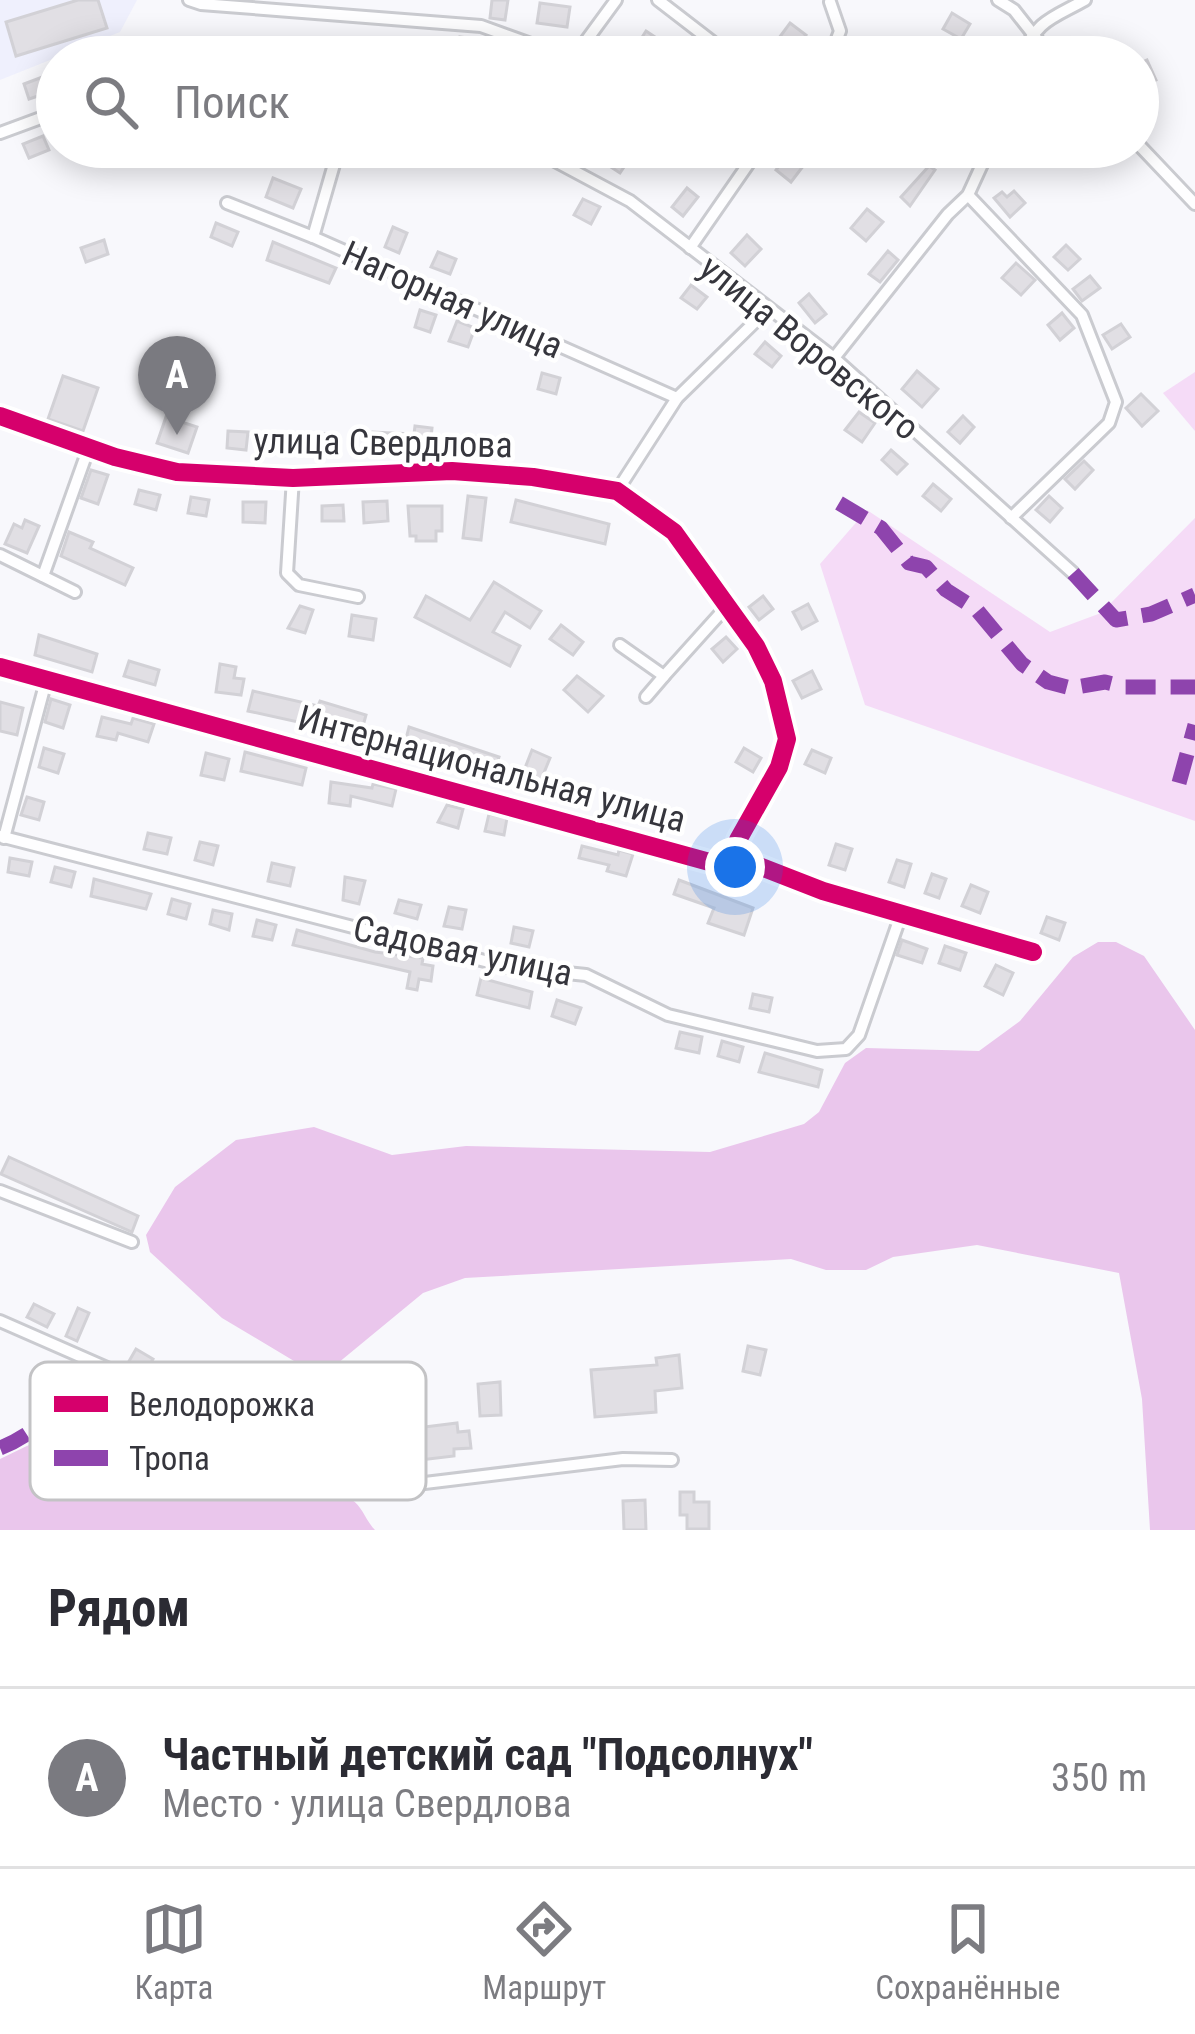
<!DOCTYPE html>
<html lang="ru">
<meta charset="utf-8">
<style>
body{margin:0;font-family:"Roboto Condensed",sans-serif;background:#f7f7f7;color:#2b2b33}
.you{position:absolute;left:735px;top:867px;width:42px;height:42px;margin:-30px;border:9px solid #fff;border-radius:50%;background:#1a73e8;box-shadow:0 0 0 18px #1a73e833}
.badge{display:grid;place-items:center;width:78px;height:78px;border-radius:50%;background:#7a7a80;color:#fff;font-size:39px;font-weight:700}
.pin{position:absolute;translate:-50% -99px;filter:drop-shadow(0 3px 6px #0008)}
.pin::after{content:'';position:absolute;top:63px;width:42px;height:36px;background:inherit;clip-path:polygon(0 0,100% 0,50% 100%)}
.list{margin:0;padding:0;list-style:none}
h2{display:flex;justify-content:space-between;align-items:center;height:156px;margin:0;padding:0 48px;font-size:51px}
h2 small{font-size:39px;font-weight:400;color:#7c7c81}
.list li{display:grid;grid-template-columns:78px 1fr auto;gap:36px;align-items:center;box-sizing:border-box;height:180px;padding:0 48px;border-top:3px solid #e1e1e2}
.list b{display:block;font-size:45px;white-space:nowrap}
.list p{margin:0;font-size:39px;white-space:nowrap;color:#7c7c81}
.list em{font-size:39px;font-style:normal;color:#7c7c81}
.icon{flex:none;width:66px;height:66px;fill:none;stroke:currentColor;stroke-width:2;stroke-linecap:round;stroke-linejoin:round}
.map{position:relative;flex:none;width:1195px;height:1530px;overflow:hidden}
.search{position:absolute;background:#fff;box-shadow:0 6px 30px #0003;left:36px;right:36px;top:36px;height:132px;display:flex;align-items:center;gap:30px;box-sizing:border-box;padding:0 42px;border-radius:66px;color:#7c7c81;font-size:45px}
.sheet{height:336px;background:#fff}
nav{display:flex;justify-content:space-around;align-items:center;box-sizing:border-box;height:168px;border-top:3px solid #e1e1e2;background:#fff;font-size:33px;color:#7c7c81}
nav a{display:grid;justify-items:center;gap:6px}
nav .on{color:#7a7a80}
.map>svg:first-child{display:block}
</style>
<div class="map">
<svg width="1195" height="1530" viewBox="0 0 1195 1530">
<rect width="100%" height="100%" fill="#f8f8fc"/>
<polygon fill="#eff0fd" points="0,0 137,0 120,32 0,80"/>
<g fill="#f5dbf7">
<polygon points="1195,372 1195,431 1163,393"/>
<polygon points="867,510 1050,632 1101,613 1195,518 1195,821 865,705 820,564"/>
</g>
<g fill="#eac6ec">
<polygon points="1098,942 1116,942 1144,956 1195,1030 1195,1530 1150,1530 1142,1399 1119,1273 977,1245 893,1257 866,1270 826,1270 791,1259 465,1278 423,1293 332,1368 299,1364 222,1318 150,1252 146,1235 175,1187 236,1140 314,1127 392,1155 466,1146 710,1152 804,1124 819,1112 845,1063 866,1048 979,1051 1020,1021 1073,957"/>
<path d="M108,1396L122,1398L208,1447C236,1441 262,1470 287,1481C307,1490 331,1487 352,1500C362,1506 366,1521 375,1530H0V1459L31,1444Z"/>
</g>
<g fill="#e1dfe4" stroke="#d2d1d6" stroke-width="3">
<polygon points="78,0 98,0 107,28 16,56 6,22"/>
<polygon points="492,0 508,0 505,20 490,18"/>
<polygon points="540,3 570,7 567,27 537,23"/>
<polygon points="952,13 970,24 961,39 943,29"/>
<polygon points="790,23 806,35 792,54 776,42"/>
<polygon points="646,31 685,57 662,57 639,42"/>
<polygon points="460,37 484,40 483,54 459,52"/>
<polygon points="1147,60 1156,80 1138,88 1138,64"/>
<polygon points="45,76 50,92 29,99 24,84"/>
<polygon points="43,136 49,150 29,158 23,144"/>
<polygon points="405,147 475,147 471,162 405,152"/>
<polygon points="580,147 613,147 630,158 620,173"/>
<polygon points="789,153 804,165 791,182 776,170"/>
<polygon points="929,166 935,170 910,206 901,197"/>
<polygon points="273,178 301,189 293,208 266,197"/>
<polygon points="687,188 698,197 683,216 672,207"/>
<polygon points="1014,191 1025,203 1010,217 994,198 1002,192 1007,197"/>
<polygon points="583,199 600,207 591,224 574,215"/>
<polygon points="867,209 883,222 866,241 851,228"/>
<polygon points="216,223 238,232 232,246 211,237"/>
<polygon points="393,227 407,233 399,253 385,247"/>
<polygon points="747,235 761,249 745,266 731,253"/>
<polygon points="104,240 108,254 86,262 81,248"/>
<polygon points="273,242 336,268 329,283 267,260"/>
<polygon points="1066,245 1080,259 1068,270 1054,257"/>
<polygon points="888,251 898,260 880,282 869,274"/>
<polygon points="438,252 456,259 450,274 431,267"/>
<polygon points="1016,263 1035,280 1021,295 1002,278"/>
<polygon points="1090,276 1100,288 1082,301 1073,289"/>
<polygon points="691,285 707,297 697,309 681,298"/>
<polygon points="809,294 826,314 815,323 799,303"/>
<polygon points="420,310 436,315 430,332 415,327"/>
<polygon points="1062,313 1074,328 1060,340 1048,325"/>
<polygon points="457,321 475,328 468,347 449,341"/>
<polygon points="1121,324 1130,337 1112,349 1103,335"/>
<polygon points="765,342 781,356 772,367 755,354"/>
<polygon points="917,371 938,389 922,407 902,389"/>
<polygon points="542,373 560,378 556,394 538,389"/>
<polygon points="63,376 98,388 83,431 48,419"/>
<polygon points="1141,394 1158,411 1142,426 1126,408"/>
<polygon points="859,412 875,423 862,442 845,430"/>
<polygon points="963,416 974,427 960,443 948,432"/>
<polygon points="166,417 197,427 188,453 157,443"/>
<polygon points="415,426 432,428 430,448 396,444 396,451 372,449 373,432 414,434"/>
<polygon points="228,431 248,432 246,450 227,448"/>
<polygon points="281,433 337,434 337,451 281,452"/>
<polygon points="465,436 486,437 485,453 464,452"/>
<polygon points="891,450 907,464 897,474 882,460"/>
<polygon points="1084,461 1093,470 1075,489 1065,479"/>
<polygon points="91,470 108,475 98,504 81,498"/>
<polygon points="933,484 951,499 941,511 923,496"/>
<polygon points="139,490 160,495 156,510 135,504"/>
<polygon points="468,496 486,498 481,540 463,538"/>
<polygon points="1049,496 1062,508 1050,522 1036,510"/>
<polygon points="191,497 209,500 206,516 188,513"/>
<polygon points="516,500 609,524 605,544 511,522"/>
<polygon points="387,501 388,521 364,523 363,502"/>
<polygon points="243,502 266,502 265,523 243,522"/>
<polygon points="343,505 344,521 322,521 322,506"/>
<polygon points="408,506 442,506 442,531 436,531 436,541 416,541 416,536 410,536"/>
<polygon points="25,520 39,526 27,553 5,544 14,524 22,528"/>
<polygon points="69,532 93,542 90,548 133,568 125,585 61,556"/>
<polygon points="494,582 541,611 530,628 505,612 493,632 520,646 510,666 415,617 426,596 470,620"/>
<polygon points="763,596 773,609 759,620 749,607"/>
<polygon points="808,604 817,621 802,629 793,612"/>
<polygon points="300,606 313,610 305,633 288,628"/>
<polygon points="352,615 376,619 373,640 349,636"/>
<polygon points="561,625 583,642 573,655 550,639"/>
<polygon points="39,635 97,654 92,672 35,655"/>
<polygon points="726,637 737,649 723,662 712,649"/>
<polygon points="129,661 159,670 155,685 124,676"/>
<polygon points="220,664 236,667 234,678 244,679 241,695 216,692"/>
<polygon points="812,671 821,689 802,698 793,681"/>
<polygon points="577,676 603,696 588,712 564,690"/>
<polygon points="253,691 318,706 320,701 366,715 360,737 299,718 298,722 248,711"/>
<polygon points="51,699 70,705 63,728 45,722"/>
<polygon points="0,702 23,708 17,735 0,731"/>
<polygon points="102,717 131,724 133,718 154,724 148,742 118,733 116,740 97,736"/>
<polygon points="409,727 499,757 494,773 412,751 414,742 406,739"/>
<polygon points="44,748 64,754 58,773 39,767"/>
<polygon points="744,748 761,758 753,772 736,762"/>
<polygon points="532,750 550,758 541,780 523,773"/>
<polygon points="812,750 831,758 825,773 805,764"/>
<polygon points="245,752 306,768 302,785 241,771"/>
<polygon points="206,753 229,759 224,780 201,775"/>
<polygon points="331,782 372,788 373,784 396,789 392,806 351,796 350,806 329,803"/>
<polygon points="27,797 44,802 39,820 21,815"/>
<polygon points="447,805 463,809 458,828 438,822"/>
<polygon points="489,814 507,818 504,835 485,831"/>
<polygon points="148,833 171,838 167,854 144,849"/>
<polygon points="200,842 218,846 213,865 195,860"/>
<polygon points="836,844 852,849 845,870 829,865"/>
<polygon points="582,846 618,855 619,850 633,854 626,876 607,871 609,865 579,858"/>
<polygon points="10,858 32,862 29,876 8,872"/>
<polygon points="897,860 911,864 904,887 889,882"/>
<polygon points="272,863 294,868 290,886 268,881"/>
<polygon points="55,867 75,872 71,887 51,882"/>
<polygon points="932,874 946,879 939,898 925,893"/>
<polygon points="345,877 365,881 359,904 343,900"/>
<polygon points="94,879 151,894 146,909 91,896"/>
<polygon points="679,880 753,908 744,935 708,923 714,908 674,894"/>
<polygon points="971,885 988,892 980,913 962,906"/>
<polygon points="172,899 190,904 186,919 168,914"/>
<polygon points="399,900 421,905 417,919 395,913"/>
<polygon points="449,907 466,910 462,929 444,926"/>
<polygon points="213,910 232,914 229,930 210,924"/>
<polygon points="1047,917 1065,923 1059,940 1041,933"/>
<polygon points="257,920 276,925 272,940 253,936"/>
<polygon points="514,927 533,931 529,947 511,943"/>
<polygon points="297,930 375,952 423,958 422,964 433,966 431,981 419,979 417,990 407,988 410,972 293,945"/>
<polygon points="902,940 927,949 922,963 897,955"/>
<polygon points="945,946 966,953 960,970 939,963"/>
<polygon points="996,965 1013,973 1003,995 985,986"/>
<polygon points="481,978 532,992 529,1008 477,995"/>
<polygon points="753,994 772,998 769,1012 750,1008"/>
<polygon points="557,1000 581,1008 575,1024 552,1016"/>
<polygon points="680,1032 702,1037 699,1053 676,1048"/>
<polygon points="722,1041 743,1047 739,1062 718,1056"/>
<polygon points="765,1053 822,1070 818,1087 759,1072"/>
<polygon points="9,1157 138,1216 132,1232 1,1174"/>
<polygon points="34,1304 54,1314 47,1327 27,1317"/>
<polygon points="78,1308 89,1313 77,1341 66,1336"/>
<polygon points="748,1346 766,1350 760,1375 743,1371"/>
<polygon points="136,1349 153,1359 145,1373 128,1363"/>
<polygon points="679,1355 682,1388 655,1391 656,1412 595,1417 591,1370 657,1365 656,1358"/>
<polygon points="500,1382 501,1415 480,1416 478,1384"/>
<polygon points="457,1423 458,1432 469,1431 471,1448 454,1449 454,1456 403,1462 400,1430"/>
<polygon points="680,1492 694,1492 694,1502 709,1502 709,1529 687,1529 687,1515 680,1515"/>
<polygon points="645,1500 646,1530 624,1530 623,1501"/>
</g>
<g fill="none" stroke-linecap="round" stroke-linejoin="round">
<defs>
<g id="minor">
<polyline points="189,0 201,4 481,26 567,57 575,56 616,0"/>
<polyline points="658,0 732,57"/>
<polyline points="998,0 1014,10 1051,57"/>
<polyline points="830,57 840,31 830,2"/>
<path d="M1022,57C1036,20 1053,18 1085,0"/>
<polyline points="0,133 57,112"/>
<polyline points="1138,144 1195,204"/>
<polyline points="529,147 630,201 834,358 1073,573"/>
<polyline points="968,195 1082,315 1116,402 1109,423 1011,518"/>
<polyline points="227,203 313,237 677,398"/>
<polyline points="313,237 339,147"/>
<polyline points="690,248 760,147"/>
<polyline points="834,358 948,214 968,195 990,147"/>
<polyline points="0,416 115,457 177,472 293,478 452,471 533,477 617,491 674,532 756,646 773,681 787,739 779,767 738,840 738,861"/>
<polyline points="293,478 287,573 299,585 358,597"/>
<polyline points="617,491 677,398 767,310"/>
<polyline points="0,555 75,592"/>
<polyline points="43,576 89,447"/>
<polyline points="620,645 664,676 727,606"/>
<polyline points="0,667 713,863 751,863 823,891 1033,952"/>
<polyline points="646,697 664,676"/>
<polyline points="0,836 508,967 586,975 668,1015 817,1051 846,1049 859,1035 902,912"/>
<polyline points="4,838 46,681"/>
<polyline points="0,1191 132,1242"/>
<polyline points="0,1321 139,1382 298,1473 400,1486 623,1459 672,1460"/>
</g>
</defs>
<use href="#minor" stroke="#cacbd0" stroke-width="16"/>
<use href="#minor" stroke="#fefeff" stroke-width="10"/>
<g stroke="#8e44ad" stroke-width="15" stroke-dasharray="30 15" stroke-linecap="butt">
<polyline points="839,503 881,528 909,563 926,567 946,590 976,609 1022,664 1048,682 1071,688 1105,682 1125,687 1195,687"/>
<polyline points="1073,573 1116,620 1151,614 1195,595"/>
<polyline points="1179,783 1195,725"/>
<path d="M0,1448C41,1432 71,1397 97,1364"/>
</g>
<defs>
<g id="cycleway">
<polyline points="0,416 115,457 177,472 293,478 452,471 533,477 617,491 674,532 756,646 773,681 787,739 779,767 738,840 738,861"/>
<polyline points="0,667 713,863 751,863 823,891 1033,952"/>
</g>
</defs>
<use href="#cycleway" stroke="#fff" stroke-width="26"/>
<use href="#cycleway" stroke="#d6006c" stroke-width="18"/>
</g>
<g text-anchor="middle" stroke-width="9" stroke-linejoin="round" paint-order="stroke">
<g font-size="36" fill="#36363d" stroke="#fff">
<text transform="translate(453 299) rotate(24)" y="13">Нагорная улица</text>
<text transform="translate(810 347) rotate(39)" y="13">улица Воровского</text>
<text transform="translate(383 442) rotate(1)" y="13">улица Свердлова</text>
<text transform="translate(492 768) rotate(15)" y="13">Интернациональная улица</text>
<text transform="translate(463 950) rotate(12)" y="13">Садовая улица</text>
</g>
</g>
<rect x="30" y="1362" width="396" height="138" rx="18" fill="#fff" stroke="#c3c3c5" stroke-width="3"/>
<rect x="54" y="1396" width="54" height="16" fill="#d6006c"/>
<rect x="54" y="1450" width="54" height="16" fill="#8e44ad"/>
<g font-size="33" fill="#36363d">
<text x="129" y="1416">Велодорожка</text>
<text x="129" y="1470">Тропа</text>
</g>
</svg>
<div class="you"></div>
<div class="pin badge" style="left:177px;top:435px">A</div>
<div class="search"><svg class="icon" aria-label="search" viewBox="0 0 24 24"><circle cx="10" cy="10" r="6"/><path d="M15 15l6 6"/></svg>Поиск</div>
</div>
<section class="sheet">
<h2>Рядом<small></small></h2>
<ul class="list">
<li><span class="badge">A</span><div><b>Частный детский сад &quot;Подсолнух&quot;</b><p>Место · улица Свердлова</p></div><em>350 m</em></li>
</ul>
</section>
<nav>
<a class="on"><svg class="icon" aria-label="map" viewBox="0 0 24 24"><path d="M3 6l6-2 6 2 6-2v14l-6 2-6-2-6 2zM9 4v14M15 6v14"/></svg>Карта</a>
<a><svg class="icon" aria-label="directions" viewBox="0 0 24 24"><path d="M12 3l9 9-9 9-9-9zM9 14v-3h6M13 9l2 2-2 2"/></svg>Маршрут</a>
<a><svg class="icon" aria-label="saved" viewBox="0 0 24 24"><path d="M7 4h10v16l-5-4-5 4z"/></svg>Сохранённые</a>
</nav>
